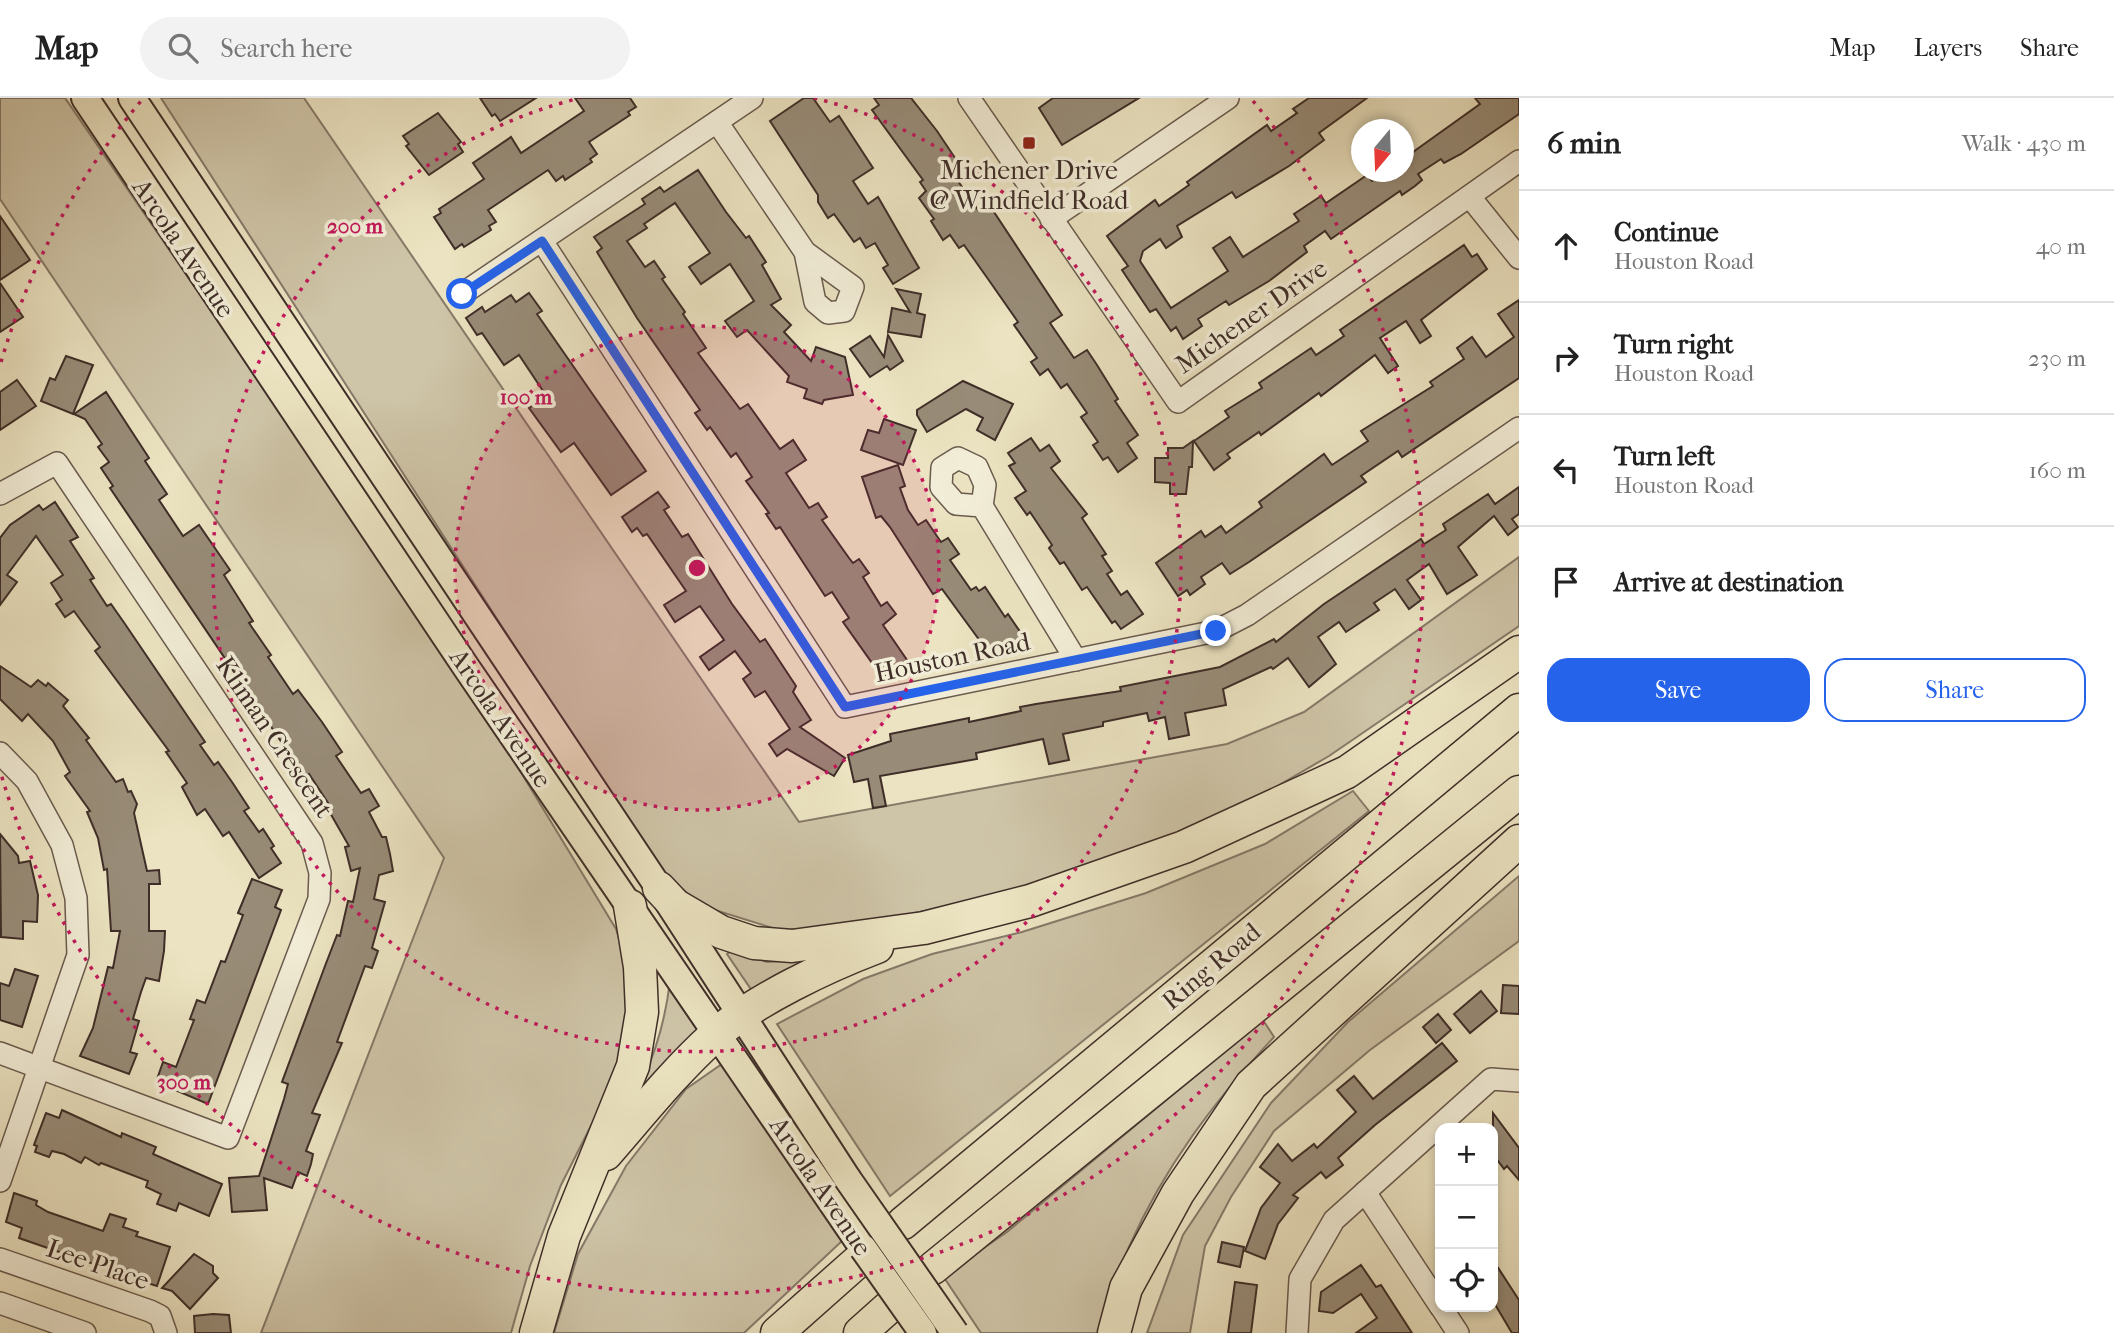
<!DOCTYPE html>
<meta charset="utf-8">
<style>
body{margin:0;font-family:"IM FELL French Canon",serif;background:#f2f2f2;color:#222}
.controls{position:absolute;right:21px;bottom:21px;display:grid;overflow:hidden;border-radius:14px;box-shadow:0 4px 10px #0003}
.controls button{width:63px;height:63px;display:grid;place-items:center;padding:0;border:0;border-bottom:2px solid #e0e0e0;background:#fff;color:#222;font:35px sans-serif}
.compass{position:absolute;left:1351px;top:21px;width:63px;height:63px;border-radius:50%;background:#fff;box-shadow:0 4px 10px #0003;rotate:199deg}
.stop{position:absolute;width:21px;height:21px;margin:-16px;border:5px solid #2563eb;border-radius:50%;background:#fff}
.stop.end{background:#2563eb;border-color:#fff;box-shadow:0 2px 7px #0008}
.list{margin:0;padding:0;list-style:none}
h2{display:flex;justify-content:space-between;align-items:center;height:91px;margin:0;padding:0 28px;font-size:30px}
h2 small{font-size:23px;font-weight:400;color:#767676}
.list li{display:grid;grid-template-columns:46px 1fr auto;gap:21px;align-items:center;box-sizing:border-box;height:112px;padding:0 28px;border-top:2px solid #e0e0e0}
.list b{display:block;font-size:26px;white-space:nowrap}
.list p{margin:0;font-size:23px;white-space:nowrap;color:#767676}
.list em{font-size:23px;font-style:normal;color:#767676}
.actions{display:flex;gap:14px;padding:21px 28px}
.actions a{flex:1;padding:16px 0;border:2px solid #2563eb;border-radius:21px;text-align:center;font-size:24px;color:#2563eb}
.actions .main{background:#2563eb;color:#fff}
.icon{flex:none;width:38px;height:38px;fill:none;stroke:currentColor;stroke-width:2;stroke-linecap:round;stroke-linejoin:round}
.map{position:relative;flex:none;width:1519px;height:1235px;overflow:hidden}
header{display:flex;align-items:center;gap:42px;box-sizing:border-box;height:98px;padding:0 35px;background:#fff;border-bottom:2px solid #e0e0e0}
header strong{font-size:33px}
nav{display:flex;gap:38px;margin-inline-start:auto;font-size:24px}
.search{width:490px;height:63px;background:#f2f2f2;display:flex;align-items:center;gap:18px;box-sizing:border-box;padding:0 24px;border-radius:38px;color:#767676;font-size:26px}
main{display:flex}
aside{flex:1;background:#fff}
.map>svg:first-child{display:block}
</style>
<header>
<strong>Map</strong>
<div class="search"><svg class="icon" aria-label="search" viewBox="0 0 24 24"><circle cx="10" cy="10" r="6"/><path d="M15 15l6 6"/></svg>Search here</div>
<nav><a>Map</a><a>Layers</a><a>Share</a></nav>
</header>
<main>
<div class="map">
<svg width="1519" height="1235" viewBox="0 0 1519 1235">
<rect width="100%" height="100%" fill="#ebe3c1"/>
<filter id="stains"><feTurbulence type="fractalNoise" baseFrequency=".00286" numOctaves="4"/><feColorMatrix values="0 0 0 0 .2 0 0 0 0 .09 0 0 0 0 .02 0 0 0 .5 -.17"/></filter>
<radialGradient id="worn" r=".72"><stop offset=".6" stop-color="#630" stop-opacity="0"/><stop offset="1" stop-color="#630" stop-opacity=".3"/></radialGradient>
<g fill="#cec4a7" stroke="#867968" stroke-width="2">
<polygon points="0,0 65,0 471,592 616,831 630,876 630,935 611,988 561,1087 530,1168 511,1235 261,1235 444,760 0,101"/>
<polygon points="161,0 304,0 799,724 1227,646 1304,614 1519,459 1519,528 1329,658 1238,711 1148,750 1009,794 853,829 779,832 702,808 657,769"/>
<polygon points="1353,693 1369,713 890,1098 777,926 863,881 932,856 1022,834 1146,795 1265,746"/>
<polygon points="1519,778 1519,843 1370,952 1274,1033 1231,1099 1205,1148 1190,1235 1147,1235 1183,1137 1271,1005 1348,924"/>
<polygon points="731,852 767,864 822,860 759,903 727,856"/>
<path d="M670,883L707,940L630,1011C651,966 664,933 670,883Z"/>
<path d="M1263,922L1274,939C1215,1002 1164,1069 1129,1149C1117,1176 1110,1207 1100,1235H981L943,1178L1007,1134Z"/>
<polygon points="722,966 844,1141 744,1235 554,1235 578,1156 626,1068 686,991"/>
</g>
<g fill="#988c78" stroke="#3f2e28" stroke-width="2">
<polygon points="480,0 536,0 500,23 495,16 492,18"/>
<polygon points="575,0 630,0 636,9 628,14 630,17 589,44 597,56 590,61 592,64 565,82 563,78 556,83 548,72 488,112 496,124 489,128 491,132 464,149 462,146 455,151 434,119 441,115 439,111 484,81 473,65 511,39 521,55 584,13"/>
<polygon points="804,0 813,0 830,24 839,18 873,70 853,83 868,106 878,99 919,170 893,186 883,170 888,167 875,145 866,150 860,140 854,144 834,116 828,120 818,104 818,97 770,23"/>
<polygon points="874,0 911,0 937,33 967,78 958,83 978,112 988,105 1062,217 1050,225 1074,260 1087,252 1097,267 1118,301 1115,303 1138,337 1127,345 1137,360 1118,374 1108,359 1103,362 1093,347 1098,344 1081,319 1087,315 1067,286 1061,290 1048,271 1040,277 1031,264 1037,260 1014,227 1018,224 988,181 964,147 959,150 950,137 943,142 931,123 934,121 919,100 926,93 920,84 923,82 872,12 879,7"/>
<polygon points="1053,0 1139,0 1062,47 1039,10"/>
<polygon points="1309,0 1367,0 1319,35 1324,42 1289,68 1236,100 1232,94 1177,128 1182,139 1166,150 1160,141 1143,153 1140,163 1171,210 1228,173 1213,150 1230,139 1243,159 1299,123 1294,116 1321,98 1326,105 1367,77 1372,83 1386,74 1404,74 1404,54 1406,59 1480,6 1475,0 1519,0 1519,16 1461,56 1444,65 1441,61 1418,76 1422,82 1415,88 1402,97 1400,93 1331,141 1325,133 1304,148 1307,154 1269,183 1229,207 1226,203 1198,221 1202,228 1183,241 1176,229 1171,233 1156,211 1150,214 1122,172 1128,168 1107,138 1155,102 1159,108 1189,87 1187,84 1267,27 1271,33 1297,15 1293,11"/>
<polygon points="438,15 461,44 458,46 463,54 429,77 406,48 409,46 403,38"/>
<polygon points="698,72 726,114 746,140 749,138 766,164 762,167 781,201 771,207 791,227 784,234 811,263 816,249 845,259 853,297 824,302 822,306 804,300 807,291 787,284 789,278 747,232 737,239 725,223 754,203 730,166 701,186 689,169 710,155 675,105 644,126 647,130 627,143 645,169 654,163 665,179 662,181 685,214 683,216 706,250 698,255 740,311 748,306 780,351 793,342 806,362 786,375 809,410 818,405 827,419 822,422 849,460 853,465 859,461 869,475 863,479 881,508 887,504 896,516 883,527 907,562 882,579 843,524 849,520 832,494 825,498 780,429 776,431 766,416 769,415 746,383 752,379 736,355 731,359 710,329 707,332 695,315 700,312 637,220 597,154 602,150 594,139 645,106 642,101 660,89 664,94"/>
<polygon points="0,118 30,162 0,182"/>
<polygon points="1464,147 1472,159 1477,156 1487,171 1421,222 1431,238 1420,245 1406,223 1380,240 1398,268 1388,275 1375,257 1321,298 1319,295 1261,337 1259,334 1227,356 1230,360 1214,372 1194,343 1229,319 1225,313 1262,290 1259,285 1311,250 1316,257 1344,238 1340,232"/>
<polygon points="0,185 23,219 0,234"/>
<polygon points="896,191 921,196 917,215 925,217 921,239 888,234 892,210 910,214"/>
<polygon points="529,195 542,213 537,216 646,373 611,397 574,345 561,354 529,310 547,299 519,257 504,267 482,235 477,237 466,220 482,209 485,214 511,197 516,204"/>
<polygon points="1519,202 1519,280 1402,359 1398,353 1361,378 1366,384 1249,464 1230,476 1222,465 1201,479 1205,486 1190,497 1187,492 1178,498 1156,465 1201,433 1205,439 1221,428 1226,435 1262,409 1259,404 1324,356 1332,367 1368,343 1361,333 1433,288 1430,284 1464,261 1457,250 1472,239 1486,259 1514,239 1498,216"/>
<polygon points="888,237 903,263 890,272 887,268 870,279 850,251 870,238 884,259"/>
<polygon points="66,258 93,267 73,316 41,303 50,280 55,282"/>
<polygon points="17,282 36,308 0,332 0,294"/>
<polygon points="963,283 1013,306 995,342 977,332 983,320 966,311 927,334 917,317 917,312"/>
<polygon points="106,294 149,360 145,363 167,396 159,402 183,438 199,427 230,472 224,477 253,523 249,525 271,557 268,559 293,596 298,592 322,624 342,654 336,658 361,695 369,691 379,708 369,714 382,739 386,739 390,756 393,773 379,777 374,801 385,804 372,850 378,853 372,870 365,868 337,944 342,945 312,1015 320,1017 306,1053 313,1056 311,1066 307,1078 298,1074 292,1090 264,1080 267,1112 232,1114 229,1080 259,1078 284,1001 288,986 282,984 325,868 337,837 340,838 348,803 353,804 360,770 351,773 345,749 349,748 329,713 332,711 309,676 305,679 110,390 113,388 101,370 109,364 98,349 102,346 85,321 74,316"/>
<polygon points="884,321 916,332 903,367 861,352 868,332 879,335"/>
<polygon points="1031,340 1040,353 1049,347 1060,363 1051,370 1087,416 1082,420 1106,456 1102,458 1112,473 1107,476 1121,497 1127,493 1143,516 1121,531 1115,523 1112,525 1087,489 1082,492 1064,464 1060,466 1049,450 1052,447 1030,414 1027,417 1015,400 1026,393 1009,368 1015,365 1008,355"/>
<polygon points="1193,343 1192,369 1189,369 1186,396 1170,396 1170,385 1155,384 1155,360 1168,360 1168,350 1183,350"/>
<polygon points="898,367 905,388 900,390 908,412 918,427 926,422 941,444 948,440 959,456 950,462 971,492 976,489 979,493 985,489 1005,519 1008,516 1023,538 991,558 942,491 933,496 890,429 881,418 876,420 862,379"/>
<polygon points="1519,389 1519,416 1512,421 1518,429 1508,437 1494,418 1458,449 1477,477 1447,496 1429,466 1407,482 1421,502 1409,511 1395,491 1374,505 1379,512 1346,534 1339,524 1318,539 1336,566 1309,589 1288,560 1273,571 1271,569 1223,591 1226,607 1185,615 1189,637 1169,641 1165,619 1149,623 1147,615 1103,624 1103,628 1063,636 1069,662 1049,666 1043,641 976,655 977,661 880,678 886,708 873,710 868,681 854,684 848,657 891,643 890,636 969,620 969,624 1021,613 1020,609 1036,606 1121,593 1120,589 1220,569 1274,541 1276,544 1324,506 1421,441 1424,446 1446,432 1443,426 1488,396 1495,406"/>
<polygon points="658,394 669,409 664,412 682,439 688,436 732,506 760,544 765,541 796,588 793,594 811,622 800,629 845,660 834,678 787,651 777,658 769,646 790,631 765,593 755,599 743,581 751,575 735,553 709,572 700,559 724,542 700,508 675,524 664,507 686,493 647,436 643,438 637,430 632,434 622,419"/>
<polygon points="55,404 78,439 70,443 94,480 90,482 107,508 111,506 125,526 205,644 200,647 214,667 218,664 232,684 249,710 244,713 259,734 263,731 274,748 271,750 281,765 259,780 229,734 223,738 205,711 197,717 182,689 187,685 166,654 169,653 95,553 100,549 74,513 65,519 56,506 62,502 51,485 63,477 36,438 7,477 17,484 0,507 0,440 10,427 39,407 43,412"/>
<polygon points="0,568 31,589 38,582 46,588 48,585 68,602 63,608 89,640 86,642 116,684 123,681 128,694 131,693 137,706 134,715 147,773 159,772 160,786 149,786 149,833 165,833 164,853 159,883 146,880 141,894 133,921 139,923 130,954 137,956 129,976 80,958 93,930 108,869 113,870 120,833 111,833 107,771 104,772 98,740 87,714 90,713 65,678 70,674 53,643 28,616 22,623 0,601"/>
<polygon points="0,736 18,758 19,765 30,763 38,797 37,824 23,823 23,841 1,839"/>
<polygon points="252,781 282,792 275,809 281,812 208,1006 156,984 163,964 176,969 194,922 190,921 197,902 205,905 221,863 225,864 243,817 238,815"/>
<polygon points="15,871 38,878 22,929 0,922 0,885 9,888"/>
<polygon points="1503,887 1519,888 1519,916 1501,915"/>
<polygon points="1481,893 1497,913 1470,935 1454,916"/>
<polygon points="1438,916 1451,932 1436,945 1423,929"/>
<polygon points="1442,945 1457,963 1375,1027 1338,1060 1343,1067 1326,1080 1321,1074 1293,1097 1298,1100 1278,1126 1265,1161 1245,1153 1261,1110 1280,1085 1260,1069 1278,1046 1292,1063 1314,1046 1317,1050 1356,1014 1337,992 1354,978 1373,1001"/>
<polygon points="62,1012 121,1039 122,1035 156,1049 153,1056 222,1086 209,1118 179,1105 176,1113 157,1106 161,1096 146,1089 148,1083 101,1065 99,1067 85,1059 81,1065 64,1056 52,1053 49,1059 35,1054 37,1048 34,1047 46,1015 59,1020"/>
<polygon points="1493,1015 1519,1050 1519,1082 1507,1068 1504,1071 1493,1056"/>
<polygon points="14,1095 37,1103 36,1107 48,1114 103,1133 110,1116 126,1121 123,1129 138,1134 136,1138 170,1149 157,1188 141,1183 143,1177 109,1166 108,1171 19,1140 22,1130 6,1124"/>
<polygon points="1222,1144 1244,1149 1240,1169 1218,1164"/>
<polygon points="194,1156 213,1168 213,1175 218,1180 190,1211 172,1193 162,1190"/>
<polygon points="1493,1162 1519,1202 1519,1235 1512,1235 1493,1203"/>
<polygon points="1361,1167 1376,1189 1381,1187 1412,1235 1356,1235 1377,1220 1361,1196 1333,1215 1319,1213 1321,1194"/>
<polygon points="1235,1184 1257,1187 1251,1235 1228,1235"/>
<polygon points="213,1216 229,1217 231,1235 195,1235 194,1218"/>
</g>
<g fill="none" stroke-linecap="round" stroke-linejoin="round">
<defs>
<g id="minor">
<polyline points="969,0 1178,304 1519,63"/>
<polyline points="717,24 805,154 853,189 844,213 828,215 815,204 805,154"/>
<polyline points="1470,99 1519,160"/>
<polyline points="1051,121 1228,0"/>
<polyline points="542,143 845,609 1216,533 1247,517 1519,330"/>
<polyline points="462,196 752,0"/>
<polyline points="0,396 57,365 312,745 320,775 319,801 228,1040 0,955"/>
<polyline points="982,408 956,406 941,389 942,370 958,360 977,369 985,387 982,408 1076,562"/>
<polyline points="0,655 27,683 62,747 76,800 78,857 0,1083"/>
<polyline points="1365,1094 1440,1208"/>
<polyline points="0,1161 150,1213 160,1218 166,1235"/>
<polyline points="0,1205 85,1235"/>
<polyline points="1441,1209 1458,1235"/>
<polyline points="1297,1235 1300,1181 1334,1122 1491,981 1519,983"/>
</g>
<g id="major">
<polyline points="85,0 466,569 863,1150"/>
<polyline points="132,0 659,790 847,1080"/>
</g>
<g id="highway">
<polyline points="659,790 675,807 721,834 754,845 792,848 924,830 1030,803 1184,749 1347,674 1519,554"/>
<path d="M606,1056C641,1016 674,974 714,938C754,902 827,868 877,849"/>
<polyline points="903,1125 1519,612"/>
<polyline points="933,1170 1519,694"/>
<polyline points="536,1235 564,1138 633,968 642,914 640,869 630,808"/>
<polyline points="777,1235 857,1164"/>
<polyline points="860,1235 888,1210"/>
<polyline points="1114,1235 1126,1190 1178,1095 1251,987 1519,743"/>
</g>
</defs>
<use href="#minor" stroke="#6a5b4e" stroke-width="24"/>
<use href="#major" stroke="#3f2e28" stroke-width="30"/>
<use href="#highway" stroke="#3f2e28" stroke-width="35"/>
<use href="#minor" stroke="#f2edd7" stroke-width="21"/>
<use href="#major" stroke="#ebe3c1" stroke-width="26"/>
<use href="#highway" stroke="#ebe3c1" stroke-width="32"/>
<defs>
<g id="major-bridge">
<polyline points="847,1080 955,1235"/>
<polyline points="863,1150 923,1235"/>
</g>
</defs>
<use href="#major-bridge" stroke="#3f2e28" stroke-width="30" stroke-linecap="butt"/>
<use href="#major-bridge" stroke="#ebe3c1" stroke-width="26"/>
</g>
<g fill="none" stroke-linecap="round" stroke-linejoin="round">
<polyline stroke="#2563eb" stroke-width="9" points="462,196 542,143 845,609 1216,533"/>
</g>
<circle cx="697" cy="470" r="242" fill="#c2185b" fill-opacity=".12"/>
<g fill="none" stroke="#c2185b" stroke-width="3.5" stroke-dasharray="3.5 7">
<circle cx="697" cy="470" r="242"/>
<path d="M814 0A484 484 0 1 1 580 0"/>
<path d="M1 264A726 726 0 0 1 141 3M1253 3A726 726 0 1 1 1 676"/>
</g>
<rect fill="#8f2418" stroke="#f2edd7" stroke-width="2.5" x="1022" y="38" width="14" height="14" rx="3.5"/>
<g text-anchor="middle" stroke-width="7" stroke-linejoin="round" paint-order="stroke">
<g font-size="26" fill="#3f2e28" stroke="#f2edd7">
<text x="1029" y="81">Michener Drive<tspan x="1029" dy="30">@ Windfield Road</tspan></text>
</g>
<g font-size="26" fill="#3f2e28" stroke="#f2edd7">
<text transform="translate(184 150) rotate(56)" y="9">Arcola Avenue</text>
<text transform="translate(1251 218) rotate(-35)" y="9">Michener Drive</text>
<text transform="translate(952 559) rotate(-12)" y="9">Houston Road</text>
<text transform="translate(501 620) rotate(56)" y="9">Arcola Avenue</text>
<text transform="translate(275 639) rotate(56)" y="9">Kliman Crescent</text>
<text transform="translate(1211 868) rotate(-40)" y="9">Ring Road</text>
<text transform="translate(821 1088) rotate(56)" y="9">Arcola Avenue</text>
<text transform="translate(98 1166) rotate(19)" y="9">Lee Place</text>
</g>
</g>
<circle cx="697" cy="470" r="10" fill="#c2185b" stroke="#f2edd7" stroke-width="3.5"/>
<g font-size="21" text-anchor="middle" font-weight="bold" fill="#c2185b" stroke="#f2edd7" stroke-width="7" stroke-linejoin="round" paint-order="stroke">
<text x="355" y="135">200 m</text>
<text x="526" y="306">100 m</text>
<text x="184" y="991">300 m</text>
</g>
<rect width="100%" height="100%" filter="url(#stains)"/>
<rect width="100%" height="100%" fill="url(#worn)"/>
</svg>
<div class="controls">
<button>+</button>
<button>−</button>
<button><svg class="icon" aria-label="locate" viewBox="0 0 24 24"><circle cx="12" cy="12" r="6"/><path d="M12 2v4M12 18v4M2 12h4M18 12h4"/></svg></button>
</div>
<svg class="compass" viewBox="-18 -18 36 36"><path d="M0-13l5 13h-10z" fill="#e53935"/><path d="M0 13l5-13h-10z" fill="#767676"/></svg>
<div class="stop" style="left:462px;top:196px"></div>
<div class="stop end" style="left:1216px;top:533px"></div>
</div>
<aside>
<h2>6 min<small>Walk · 430 m</small></h2>
<ul class="list">
<li><svg class="icon" aria-label="ahead" viewBox="0 0 24 24"><path d="M12 20V5M6 11l6-6 6 6"/></svg><div><b>Continue</b><p>Houston Road</p></div><em>40 m</em></li>
<li><svg class="icon" aria-label="right" viewBox="0 0 24 24"><path d="M7 20v-9h11M14 6l5 5-5 5"/></svg><div><b>Turn right</b><p>Houston Road</p></div><em>230 m</em></li>
<li><svg class="icon" aria-label="left" viewBox="0 0 24 24"><path d="M17 20v-9H6M10 6l-5 5 5 5"/></svg><div><b>Turn left</b><p>Houston Road</p></div><em>160 m</em></li>
<li><svg class="icon" aria-label="arrive" viewBox="0 0 24 24"><path d="M6 21V4h12l-3 4 3 4H6"/></svg><div><b>Arrive at destination</b></div></li>
</ul>
<div class="actions"><a class="main">Save</a><a>Share</a></div>
</aside>
</main>
